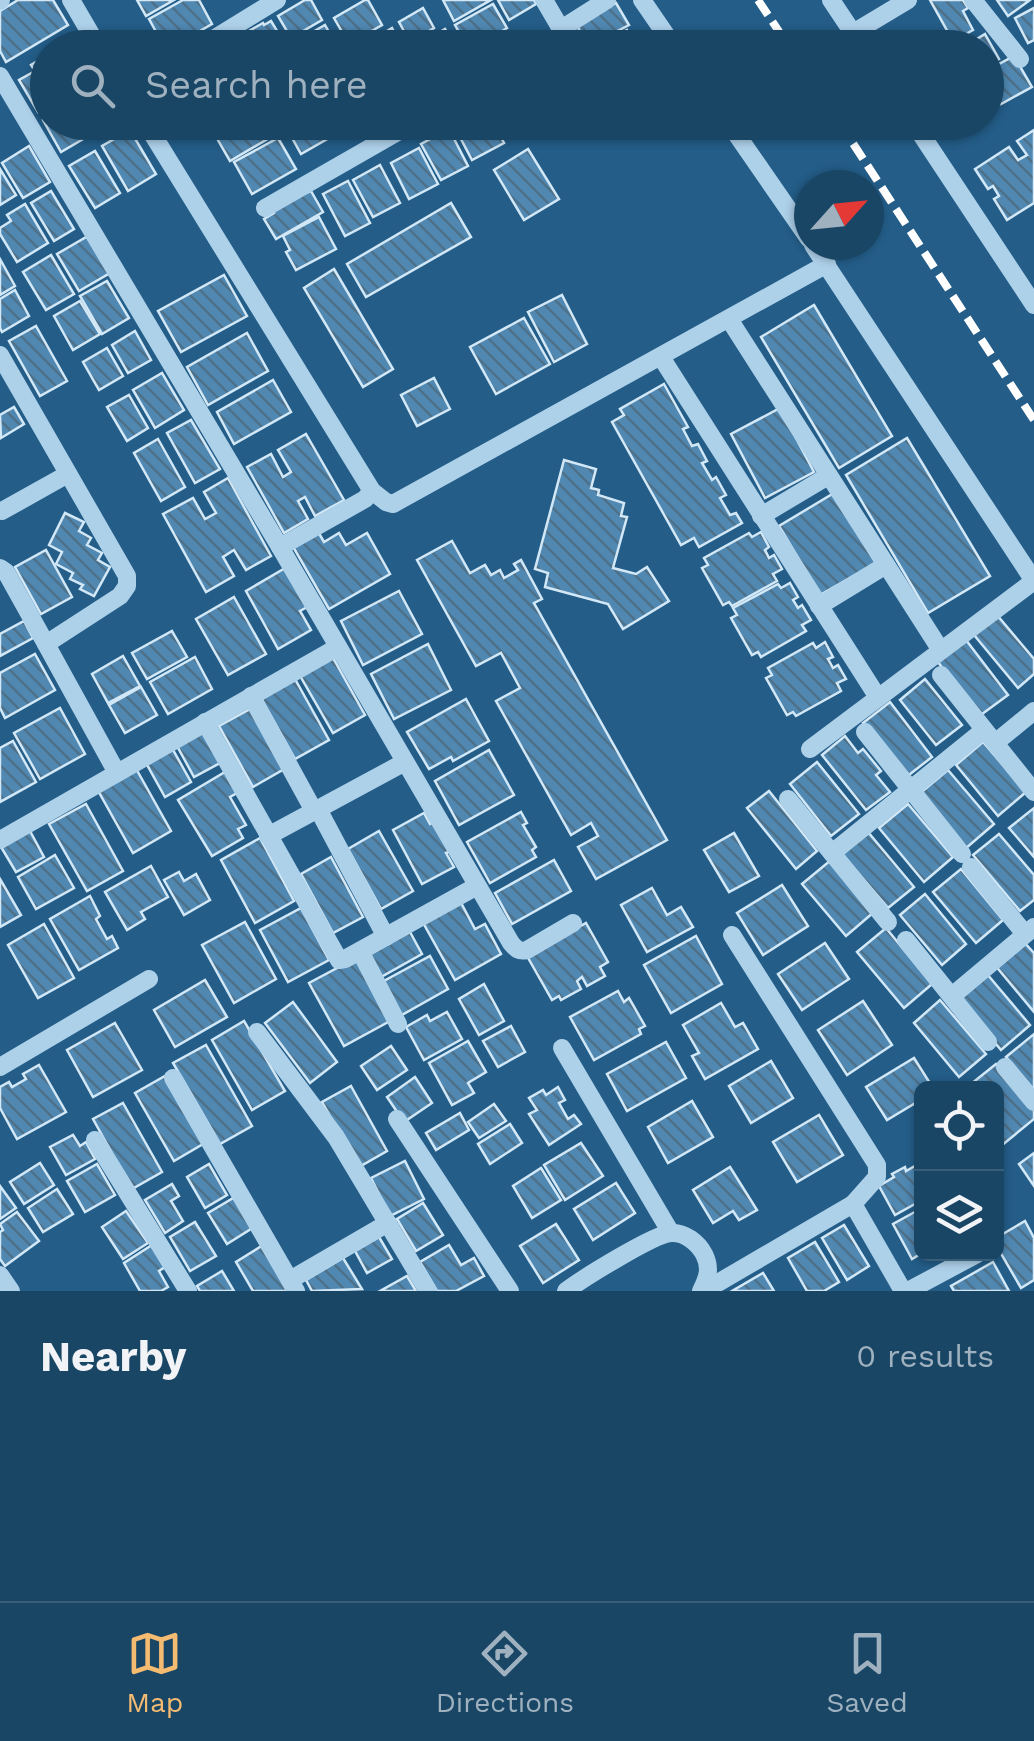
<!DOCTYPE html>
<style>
body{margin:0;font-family:"Work Sans",sans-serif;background:#234d6c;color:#f1f3f6}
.controls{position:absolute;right:30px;bottom:30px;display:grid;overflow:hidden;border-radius:15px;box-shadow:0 2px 8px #0004}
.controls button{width:90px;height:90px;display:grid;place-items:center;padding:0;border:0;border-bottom:2px solid #385e7a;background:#1a4666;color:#f1f3f6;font:50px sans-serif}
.compass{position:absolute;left:794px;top:170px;width:90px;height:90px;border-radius:50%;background:#1a4666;box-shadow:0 2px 8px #0004;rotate:63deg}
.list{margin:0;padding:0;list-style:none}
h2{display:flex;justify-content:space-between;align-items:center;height:130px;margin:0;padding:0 40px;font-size:42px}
h2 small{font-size:32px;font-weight:400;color:#9fb1bf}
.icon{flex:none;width:55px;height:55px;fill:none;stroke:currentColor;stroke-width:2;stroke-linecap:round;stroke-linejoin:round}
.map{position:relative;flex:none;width:1034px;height:1291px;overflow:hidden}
.search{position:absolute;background:#1a4666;box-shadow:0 2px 8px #0004;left:30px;right:30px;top:30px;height:110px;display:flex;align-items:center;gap:25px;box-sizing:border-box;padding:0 35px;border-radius:55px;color:#9fb1bf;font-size:38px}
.sheet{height:310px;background:#1a4666}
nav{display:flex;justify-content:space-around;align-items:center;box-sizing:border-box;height:140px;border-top:2px solid #385e7a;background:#1a4666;font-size:28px;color:#9fb1bf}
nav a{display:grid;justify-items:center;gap:5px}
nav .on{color:#f5bc71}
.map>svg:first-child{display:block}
</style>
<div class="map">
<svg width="1034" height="1291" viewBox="0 0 1034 1291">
<defs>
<pattern id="building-back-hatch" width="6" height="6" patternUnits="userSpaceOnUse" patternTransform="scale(2.5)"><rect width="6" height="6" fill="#5088b2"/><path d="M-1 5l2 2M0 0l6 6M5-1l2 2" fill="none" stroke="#4e7089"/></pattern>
</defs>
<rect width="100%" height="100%" fill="#235d88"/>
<g fill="url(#building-back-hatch)" stroke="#d2e8f7" stroke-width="2.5">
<polygon points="18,0 53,0 68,25 6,62 0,51 0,11"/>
<polygon points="137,0 174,0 146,16"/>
<polygon points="183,0 199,0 212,24 170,48 165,48 149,19"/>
<polygon points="305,0 311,0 322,20 291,38 278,16"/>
<polygon points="365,0 368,0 382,25 349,44 334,18"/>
<polygon points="443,0 491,0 454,21"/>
<polygon points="498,0 534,0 536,4 509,20"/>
<polygon points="930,0 963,0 968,8 963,11 973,30 953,41"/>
<polygon points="997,0 1030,0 1008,16"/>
<polygon points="616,3 629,25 588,46 576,24"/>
<polygon points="493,4 507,28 473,48 468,48 455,25"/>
<polygon points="423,8 434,28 410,42 399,22"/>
<polygon points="1034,8 1034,40 1028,43 1015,18"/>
<polygon points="271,21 285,44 279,48 240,48 238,44 244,40 242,35 263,23 264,25"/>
<polygon points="325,25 338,48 294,48 292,44"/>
<polygon points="392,28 403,48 359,48"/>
<polygon points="445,29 456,48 413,48"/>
<polygon points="627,30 637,48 594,48"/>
<polygon points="985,34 999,59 986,66 986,48 962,48"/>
<polygon points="48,55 48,107 38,112 19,80 35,71 31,65"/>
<polygon points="1014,56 1032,87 1001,104 986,78 986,71"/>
<polygon points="48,117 48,122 83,122 90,135 61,152 43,120"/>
<polygon points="236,122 263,122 271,137 230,161 215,135"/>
<polygon points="294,122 329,122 336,134 301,154 286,127"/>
<polygon points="452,122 493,122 504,143 472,160"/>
<polygon points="496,122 533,122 504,138"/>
<polygon points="449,129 468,166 441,180 421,144"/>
<polygon points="130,130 156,174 128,191 102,146"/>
<polygon points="1034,130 1034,203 1007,220 994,199 999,196 993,186 988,189 975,169 1009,147 1018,160 1027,155 1017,141"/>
<polygon points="278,138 296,169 252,194 234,162"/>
<polygon points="29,146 50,182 23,198 2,163"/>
<polygon points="419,148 438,184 409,199 391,163"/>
<polygon points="528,149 559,199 524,220 494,170"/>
<polygon points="95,151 120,193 95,208 69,166"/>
<polygon points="380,165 400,203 373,217 353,180"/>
<polygon points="0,169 16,195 0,205"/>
<polygon points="348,181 370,223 345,236 323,194"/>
<polygon points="51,191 74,229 54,241 31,203"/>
<polygon points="311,191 323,212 276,239 264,219 274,213 271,206"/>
<polygon points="451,203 471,237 366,297 347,264"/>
<polygon points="25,204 48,243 17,262 0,234 0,228 11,221 7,215"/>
<polygon points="319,217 336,249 296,270 286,252 290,250 283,236"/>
<polygon points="88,236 110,273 79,291 57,254"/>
<polygon points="51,255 74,294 46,310 23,272"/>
<polygon points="0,259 15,286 0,295"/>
<polygon points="334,269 393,369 363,387 304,288"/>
<polygon points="224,275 247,316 181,352 158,311"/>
<polygon points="107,281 129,318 102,334 80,296"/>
<polygon points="15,290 29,316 2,332 0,328 0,299"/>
<polygon points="562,295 587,344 554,362 528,312"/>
<polygon points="80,301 100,334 73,350 54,316"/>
<polygon points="814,305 892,436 839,468 761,337"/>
<polygon points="524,318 550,364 496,394 470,347"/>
<polygon points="36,326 67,381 40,396 9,341"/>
<polygon points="135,331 151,360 128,373 112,345"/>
<polygon points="247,333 268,371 208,405 187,367"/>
<polygon points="107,348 123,376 99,390 83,362"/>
<polygon points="162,373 184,410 155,428 133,390"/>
<polygon points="434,378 450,409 417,426 401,395"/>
<polygon points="273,380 291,412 234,444 217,412"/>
<polygon points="664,384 688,427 683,429 692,446 698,444 707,461 702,463 712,480 716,477 726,495 720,498 730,515 736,513 742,523 699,547 694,538 681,545 612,422 624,415 620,409"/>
<polygon points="129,395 148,428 127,441 107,407"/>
<polygon points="14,407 24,424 1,438 0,415"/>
<polygon points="780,408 814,472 765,498 731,434"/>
<polygon points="191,420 220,469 195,483 167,433"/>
<polygon points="306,434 344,500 315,516 305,497 298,501 308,519 284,533 247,467 271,454 283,477 291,472 278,450"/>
<polygon points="907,438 990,576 928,613 846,475"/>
<polygon points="158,439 185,487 161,501 134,453"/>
<polygon points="564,460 596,469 591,488 599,490 598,495 624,503 621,516 627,517 613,568 636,574 647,567 669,601 623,629 608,604 545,587 548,573 535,569"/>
<polygon points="228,478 271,556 246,570 234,550 223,557 234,576 206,592 163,514 193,498 205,519 216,513 204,492"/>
<polygon points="834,493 876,563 820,595 779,526"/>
<polygon points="65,513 84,522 79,531 91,538 87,545 102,553 98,560 110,567 94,596 80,589 83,585 70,579 73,573 56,564 62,552 49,545"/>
<polygon points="317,530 324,542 339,533 346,545 367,533 390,574 329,609 292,545"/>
<polygon points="761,532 769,547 765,550 769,558 774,555 782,569 773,574 777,581 732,606 729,602 723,605 702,568 708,565 704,558 749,533 752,537"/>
<polygon points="452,541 470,573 485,565 491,575 500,570 504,578 518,570 514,564 521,560 542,599 534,603 667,840 596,879 578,847 598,836 591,823 571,835 496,701 520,688 501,653 476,666 417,560"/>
<polygon points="46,550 72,597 41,614 15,567"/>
<polygon points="287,567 309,606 300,611 311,630 278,649 246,591"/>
<polygon points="790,583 798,597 793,600 798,608 802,605 811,620 802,625 806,631 761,657 758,652 752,655 731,618 737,615 733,608 778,584 781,588"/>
<polygon points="399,591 422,634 363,665 341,621"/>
<polygon points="234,597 266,654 228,675 196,619"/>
<polygon points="997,615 1034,659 1034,674 1018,688 974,635"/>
<polygon points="24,621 33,638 0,656 0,634"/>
<polygon points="172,631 187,657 147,679 132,653"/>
<polygon points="966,640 1008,695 978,717 938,662"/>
<polygon points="825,642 833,657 828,659 833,668 838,665 846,679 837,683 841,691 796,716 793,712 787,715 766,678 772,675 768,668 813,643 816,648"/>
<polygon points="428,644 451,690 394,719 371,674"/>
<polygon points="35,654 55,690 5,718 0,708 0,673"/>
<polygon points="123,656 140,686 108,703 92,674"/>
<polygon points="332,656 365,715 333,733 299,674"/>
<polygon points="195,657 212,689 168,714 150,682"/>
<polygon points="295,679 329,740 295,759 261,698"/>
<polygon points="925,679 962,725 936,745 900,700"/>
<polygon points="141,687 157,715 125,733 109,705"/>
<polygon points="466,699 489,741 453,761 451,757 429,769 407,732"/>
<polygon points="890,702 932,757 905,778 863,723"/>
<polygon points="60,708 85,754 40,779 14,733"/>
<polygon points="252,708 286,768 253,787 219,726"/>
<polygon points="204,731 222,762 194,777 177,746"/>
<polygon points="845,736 858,753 863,749 881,771 876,775 890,792 866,810 822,755"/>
<polygon points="13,741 36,782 0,802 0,748"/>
<polygon points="983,742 1026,792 998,816 956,765"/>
<polygon points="172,748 191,782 165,797 146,763"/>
<polygon points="489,750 514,795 459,825 435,781"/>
<polygon points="817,762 859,814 831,836 790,784"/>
<polygon points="134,765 171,831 133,853 96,787"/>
<polygon points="948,770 994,824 965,849 919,794"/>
<polygon points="225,772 237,793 230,797 246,825 238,829 243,838 212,856 178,800"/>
<polygon points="769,791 817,851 796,869 747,808"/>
<polygon points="86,804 123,871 87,891 49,824"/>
<polygon points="908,804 953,857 924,882 879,828"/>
<polygon points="1034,808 1034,857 1009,828"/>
<polygon points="521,812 527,823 523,825 536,847 532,850 536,857 490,883 467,842"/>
<polygon points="424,813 430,824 435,821 451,851 446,853 454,867 422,884 393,830"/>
<polygon points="30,831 44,857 16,872 1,847"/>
<polygon points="379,831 413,891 381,909 348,849"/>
<polygon points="868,832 914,887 888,908 842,854"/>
<polygon points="734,833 759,876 729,892 704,850"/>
<polygon points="999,834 1034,875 1034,900 1020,911 973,855"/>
<polygon points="260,838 294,901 255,923 221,860"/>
<polygon points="55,855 74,888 36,909 18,877"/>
<polygon points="331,857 363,917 333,933 301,874"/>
<polygon points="554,860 571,891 512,924 495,893"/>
<polygon points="831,860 874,912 846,936 802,884"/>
<polygon points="151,866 168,897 141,912 145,919 127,930 105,892"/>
<polygon points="961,869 1003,920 976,943 933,892"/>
<polygon points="179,872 184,881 196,874 210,900 184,915 164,880"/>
<polygon points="0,879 21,915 0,927"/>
<polygon points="782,885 808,926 763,955 737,913"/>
<polygon points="652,888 667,915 681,907 693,927 647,952 621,905"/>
<polygon points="925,894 966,944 942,965 900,915"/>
<polygon points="90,896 100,916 96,919 107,939 112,936 118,948 79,970 50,919"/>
<polygon points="459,899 475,929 485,924 501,954 455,980 421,919"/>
<polygon points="301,908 329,960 288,982 260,930"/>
<polygon points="245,922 276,979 234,1003 202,945"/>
<polygon points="586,923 608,962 600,967 605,976 587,986 582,977 577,981 581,989 561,1000 559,996 552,1000 527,956"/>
<polygon points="44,924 74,978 38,998 8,945"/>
<polygon points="886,928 932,984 904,1008 857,952"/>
<polygon points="410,932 422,954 381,977 369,955"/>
<polygon points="696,936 722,984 671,1013 644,965"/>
<polygon points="1022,940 1034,953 1034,1012 994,964"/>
<polygon points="825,943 849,979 802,1010 778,974"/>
<polygon points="430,956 448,989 400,1016 382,982"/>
<polygon points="356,958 390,1021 344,1046 309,983"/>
<polygon points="987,974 1030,1025 1001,1050 958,999"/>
<polygon points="205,980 227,1017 175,1047 154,1010"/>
<polygon points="484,984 504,1021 479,1035 459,999"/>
<polygon points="618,991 624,1002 629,998 645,1026 639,1029 641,1034 594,1060 570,1017"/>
<polygon points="940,1000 986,1054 959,1077 914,1023"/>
<polygon points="863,1001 892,1045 847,1075 818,1030"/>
<polygon points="293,1002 337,1062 310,1083 265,1023"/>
<polygon points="721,1003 735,1027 743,1023 758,1049 705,1079 692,1056 699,1053 683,1025"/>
<polygon points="447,1012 462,1039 424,1060 406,1027 427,1015 430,1021"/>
<polygon points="244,1021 285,1091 252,1110 212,1040"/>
<polygon points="115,1023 142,1070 93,1097 67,1050"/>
<polygon points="511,1026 525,1052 498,1067 483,1041"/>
<polygon points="1034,1034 1034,1090 1006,1057"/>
<polygon points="468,1041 486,1072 468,1083 474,1093 452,1105 429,1063"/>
<polygon points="666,1042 686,1078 627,1111 607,1074"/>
<polygon points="206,1045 252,1126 220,1144 173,1063"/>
<polygon points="391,1046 407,1070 377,1090 361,1066"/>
<polygon points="914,1058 933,1088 922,1088 922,1099 887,1120 866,1087"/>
<polygon points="771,1061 793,1098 751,1123 729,1086"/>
<polygon points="996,1064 1034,1109 1034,1119 1001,1146 996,1141 996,1088 966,1088"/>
<polygon points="39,1065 66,1112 17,1139 0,1108 0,1087 9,1082 12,1087 26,1079 23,1074"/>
<polygon points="165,1076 203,1144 174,1161 135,1093"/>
<polygon points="415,1077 432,1103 404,1122 387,1097"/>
<polygon points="351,1086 387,1151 359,1167 322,1102"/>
<polygon points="558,1087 565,1100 559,1103 568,1119 574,1115 581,1124 549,1145 529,1114 537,1110 529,1098 543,1090 546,1095"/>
<polygon points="692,1101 713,1137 668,1163 648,1127"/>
<polygon points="123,1103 162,1172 132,1189 93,1119"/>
<polygon points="494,1104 506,1121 479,1138 468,1122"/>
<polygon points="460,1113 469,1130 436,1150 426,1133"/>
<polygon points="819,1115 843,1155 797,1182 773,1142"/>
<polygon points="510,1124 522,1143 490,1164 478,1144"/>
<polygon points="73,1135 80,1146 86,1142 95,1159 66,1175 50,1147"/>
<polygon points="581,1143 603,1176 565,1200 544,1165"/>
<polygon points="1034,1153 1034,1186 1019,1164"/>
<polygon points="405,1161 424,1199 390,1216 371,1178"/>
<polygon points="40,1163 54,1185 24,1204 10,1182"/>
<polygon points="97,1164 115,1195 85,1212 67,1181"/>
<polygon points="209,1164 227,1195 205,1208 187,1177"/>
<polygon points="915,1166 922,1178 922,1200 895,1215 879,1186 894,1177 892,1174 905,1167 906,1171"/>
<polygon points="730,1167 757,1210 739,1220 733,1211 713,1223 693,1190"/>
<polygon points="541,1168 561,1200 532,1218 513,1186"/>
<polygon points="616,1183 635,1213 593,1240 574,1209"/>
<polygon points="172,1184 179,1196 171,1201 183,1221 165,1233 145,1200"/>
<polygon points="0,1186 16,1208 0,1219"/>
<polygon points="57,1189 73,1214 43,1232 28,1208"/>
<polygon points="235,1197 254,1227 227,1244 208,1213"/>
<polygon points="423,1203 443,1235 416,1251 397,1219"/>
<polygon points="922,1208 922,1253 912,1259 893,1224"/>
<polygon points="126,1211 148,1243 123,1259 102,1227"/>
<polygon points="17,1212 39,1241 5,1266 0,1259 0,1232 3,1230 0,1224"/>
<polygon points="1025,1221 1034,1238 1034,1280 1021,1288 996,1245 996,1238"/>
<polygon points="195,1222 216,1256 190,1271 170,1237"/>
<polygon points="556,1224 579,1260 543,1283 520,1246"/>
<polygon points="844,1225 869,1266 847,1280 822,1238"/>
<polygon points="379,1237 392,1259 367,1273 355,1251"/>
<polygon points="815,1242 839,1282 824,1291 807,1291 788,1258"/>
<polygon points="152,1245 165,1267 159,1271 168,1287 161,1291 140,1291 124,1263"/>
<polygon points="263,1245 291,1291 253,1291 236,1262"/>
<polygon points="449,1245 461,1265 474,1258 484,1276 456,1291 437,1291 420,1262"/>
<polygon points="343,1258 362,1289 312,1291 306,1280"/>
<polygon points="993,1262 1009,1291 954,1291 951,1286"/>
<polygon points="222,1271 234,1291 200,1291 197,1286"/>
<polygon points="763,1273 774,1291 732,1291"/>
<polygon points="407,1276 416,1291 380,1291"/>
</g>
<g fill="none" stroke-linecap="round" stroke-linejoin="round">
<g stroke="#aed1ea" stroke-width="18">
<polyline points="71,0 99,48"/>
<polyline points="544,0 561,29"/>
<polyline points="642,0 675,48"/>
<polyline points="831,0 863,48"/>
<polyline points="973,0 1020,59"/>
<polyline points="0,1 1,0"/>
<polyline points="853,33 908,0"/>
<polyline points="199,48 277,0"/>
<polyline points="549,48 555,42 561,29 607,0"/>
<polyline points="0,76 280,547"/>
<polyline points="145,122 372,491 386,502 393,504 827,264"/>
<polyline points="728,122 809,239"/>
<polyline points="913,122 1034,305"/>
<polyline points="265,208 415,122"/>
<polyline points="813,245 1034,581"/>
<polyline points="729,319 940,649"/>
<polyline points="0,355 127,576 127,586 120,596 46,644 117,773"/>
<polyline points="661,357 877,696"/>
<path d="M372,491L365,499L280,547L511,943C516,949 519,952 527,950L573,923"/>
<polyline points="2,511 68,474"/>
<polyline points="761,516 828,476"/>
<polyline points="0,568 6,572 46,644"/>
<polyline points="819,606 886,565"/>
<polyline points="941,675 1034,792"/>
<polyline points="251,696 314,811"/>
<polyline points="205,722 339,960 345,959 477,886"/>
<polyline points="865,732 962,854"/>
<polyline points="995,743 1034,711"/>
<polyline points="810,749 1034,581"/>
<polyline points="788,799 888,922"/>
<polyline points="318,809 386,937"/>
<polyline points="268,836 405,762"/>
<polyline points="0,840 338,647"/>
<polyline points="832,853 984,730"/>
<polyline points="971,867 1025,934"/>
<polyline points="732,935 877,1165 877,1177 853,1204"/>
<polyline points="906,940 988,1042"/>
<polyline points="360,951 398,1024"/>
<polyline points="952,996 1034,927"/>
<polyline points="257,1032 336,1137 428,1291"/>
<polyline points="562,1048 671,1233"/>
<polyline points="0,1067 149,979"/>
<polyline points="1005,1067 1034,1102"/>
<polyline points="173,1078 296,1291"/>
<polyline points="397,1119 510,1291"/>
<polyline points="95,1140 188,1291"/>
<polyline points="0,1275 11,1291"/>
<polyline points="290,1280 388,1223"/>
<path d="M566,1291C582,1279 654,1234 671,1233C685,1232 698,1243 704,1254C711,1268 708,1277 701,1291"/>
<polyline points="704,1291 853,1204 903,1291"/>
<polyline points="908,1291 977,1254"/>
</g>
<g stroke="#fff" stroke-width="8" stroke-dasharray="18 8" stroke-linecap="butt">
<polyline points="758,0 790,48"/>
<polyline points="839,122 1034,420"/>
</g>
</g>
</svg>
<div class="controls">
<button><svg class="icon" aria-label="locate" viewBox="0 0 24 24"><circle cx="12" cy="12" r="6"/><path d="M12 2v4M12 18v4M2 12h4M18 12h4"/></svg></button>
<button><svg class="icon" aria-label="layers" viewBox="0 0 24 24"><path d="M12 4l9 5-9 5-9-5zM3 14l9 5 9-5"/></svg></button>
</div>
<svg class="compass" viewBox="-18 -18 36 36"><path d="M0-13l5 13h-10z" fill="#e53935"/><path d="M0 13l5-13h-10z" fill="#9fb1bf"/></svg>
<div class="search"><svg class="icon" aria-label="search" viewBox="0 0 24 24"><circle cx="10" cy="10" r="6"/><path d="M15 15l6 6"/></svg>Search here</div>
</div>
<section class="sheet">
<h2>Nearby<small>0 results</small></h2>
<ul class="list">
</ul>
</section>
<nav>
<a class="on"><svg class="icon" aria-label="map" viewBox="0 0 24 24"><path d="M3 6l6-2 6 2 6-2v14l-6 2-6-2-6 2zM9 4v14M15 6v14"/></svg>Map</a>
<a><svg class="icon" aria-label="directions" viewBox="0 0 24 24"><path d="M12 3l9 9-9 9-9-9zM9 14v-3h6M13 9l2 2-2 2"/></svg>Directions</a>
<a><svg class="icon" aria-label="saved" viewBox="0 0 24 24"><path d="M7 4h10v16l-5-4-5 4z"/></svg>Saved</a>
</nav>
